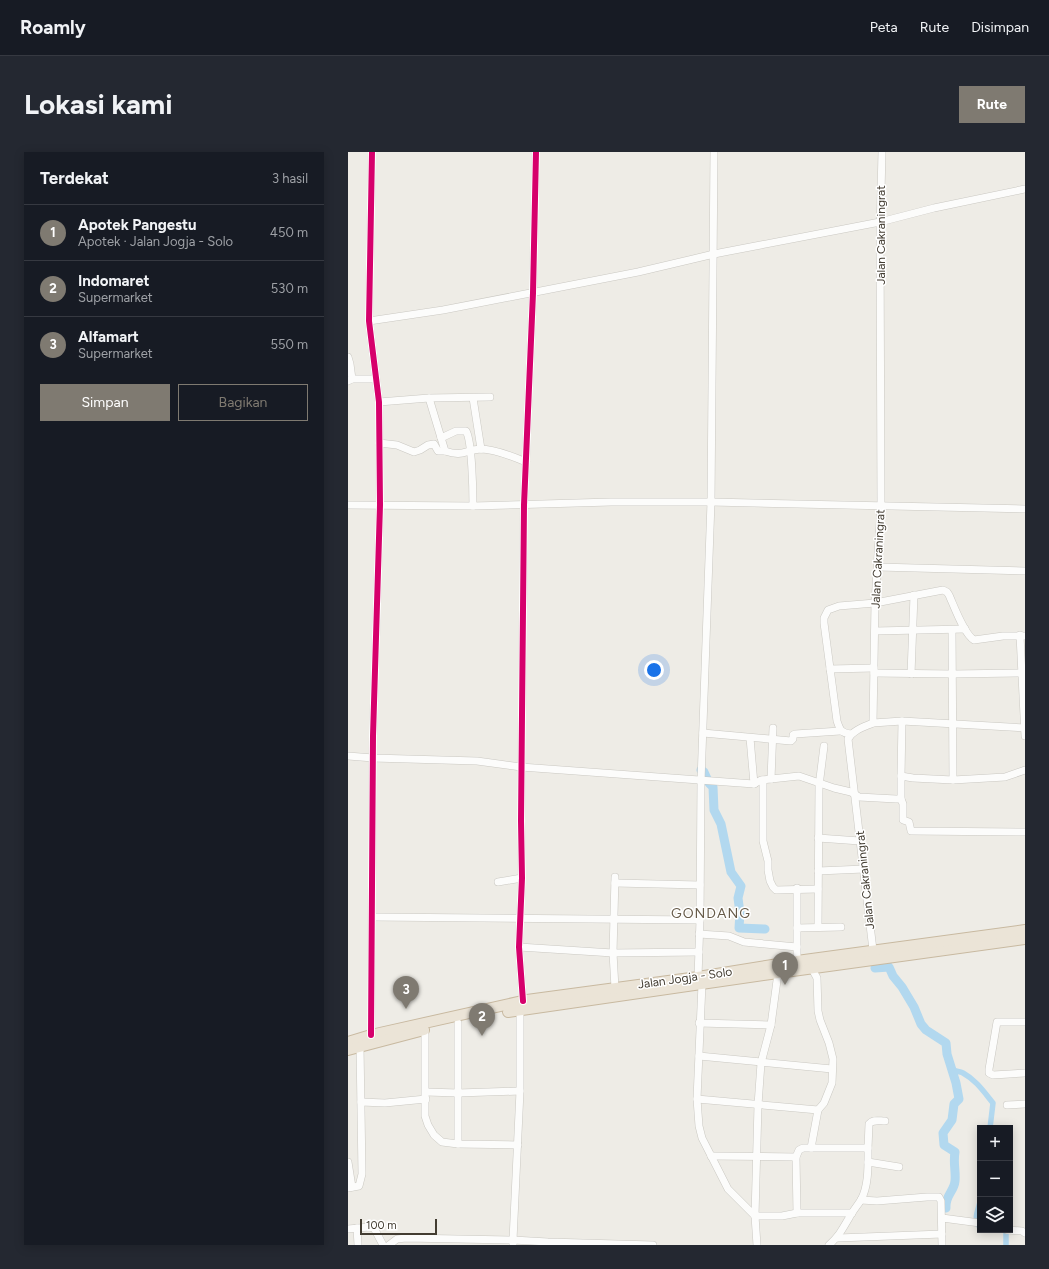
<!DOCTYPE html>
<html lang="id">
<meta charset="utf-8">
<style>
body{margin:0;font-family:Figtree,sans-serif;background:#242831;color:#f1f3f6}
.controls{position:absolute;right:12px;bottom:12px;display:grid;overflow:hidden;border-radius:0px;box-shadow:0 2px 10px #0003}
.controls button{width:36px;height:36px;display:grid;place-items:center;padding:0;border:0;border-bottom:1px solid #363941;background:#171b24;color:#f1f3f6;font:20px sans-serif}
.scale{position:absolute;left:12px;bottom:10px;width:77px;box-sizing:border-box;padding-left:4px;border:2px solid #433d32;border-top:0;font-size:11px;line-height:14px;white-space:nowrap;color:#433d32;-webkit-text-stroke:3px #fff;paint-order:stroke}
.you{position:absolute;left:306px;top:518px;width:14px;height:14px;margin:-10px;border:3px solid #fff;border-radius:50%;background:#1a73e8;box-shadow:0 0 0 6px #1a73e833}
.badge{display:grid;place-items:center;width:26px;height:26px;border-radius:50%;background:#7f7a71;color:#fff;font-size:13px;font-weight:700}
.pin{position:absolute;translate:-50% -33px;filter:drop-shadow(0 1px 2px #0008)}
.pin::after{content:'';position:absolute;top:21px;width:14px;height:12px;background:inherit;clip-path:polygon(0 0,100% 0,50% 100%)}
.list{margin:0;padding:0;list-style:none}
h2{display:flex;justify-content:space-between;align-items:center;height:52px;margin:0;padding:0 16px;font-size:17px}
h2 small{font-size:13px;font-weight:400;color:#9ea1a6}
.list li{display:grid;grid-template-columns:26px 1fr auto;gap:12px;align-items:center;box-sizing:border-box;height:56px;padding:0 16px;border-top:1px solid #363941}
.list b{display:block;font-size:15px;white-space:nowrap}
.list p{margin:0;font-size:13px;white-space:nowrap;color:#9ea1a6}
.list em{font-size:13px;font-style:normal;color:#9ea1a6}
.actions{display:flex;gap:8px;padding:12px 16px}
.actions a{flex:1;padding:9px 0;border:1px solid #7f7a71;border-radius:0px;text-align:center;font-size:14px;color:#7f7a71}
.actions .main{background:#7f7a71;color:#fff}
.icon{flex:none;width:22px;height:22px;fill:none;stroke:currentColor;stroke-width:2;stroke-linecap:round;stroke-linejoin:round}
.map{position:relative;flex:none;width:677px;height:1093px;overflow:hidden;border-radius:0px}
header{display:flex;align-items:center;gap:24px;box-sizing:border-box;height:56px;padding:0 20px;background:#171b24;border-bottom:1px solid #363941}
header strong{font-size:19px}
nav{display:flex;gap:22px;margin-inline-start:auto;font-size:14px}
.intro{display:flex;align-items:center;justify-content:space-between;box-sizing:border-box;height:96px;padding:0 24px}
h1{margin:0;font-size:28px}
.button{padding:10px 18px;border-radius:0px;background:#7f7a71;color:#fff;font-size:14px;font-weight:700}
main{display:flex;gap:24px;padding:0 24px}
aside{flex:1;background:#171b24;border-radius:0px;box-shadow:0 2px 10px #0003}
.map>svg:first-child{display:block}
</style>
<header>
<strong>Roamly</strong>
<nav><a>Peta</a><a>Rute</a><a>Disimpan</a></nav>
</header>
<div class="intro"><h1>Lokasi kami</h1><a class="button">Rute</a></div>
<main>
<aside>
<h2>Terdekat<small>3 hasil</small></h2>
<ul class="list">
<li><span class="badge">1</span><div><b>Apotek Pangestu</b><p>Apotek · Jalan Jogja - Solo</p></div><em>450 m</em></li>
<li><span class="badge">2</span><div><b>Indomaret</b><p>Supermarket</p></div><em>530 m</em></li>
<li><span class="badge">3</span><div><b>Alfamart</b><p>Supermarket</p></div><em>550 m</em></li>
</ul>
<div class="actions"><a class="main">Simpan</a><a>Bagikan</a></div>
</aside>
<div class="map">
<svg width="677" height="1093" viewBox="0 0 677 1093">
<rect width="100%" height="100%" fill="#eeece6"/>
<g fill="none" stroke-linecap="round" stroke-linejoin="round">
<g stroke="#b2d8ef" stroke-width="5.5">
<path d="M604,917C607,920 611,919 615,921C628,928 636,940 645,951L642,976"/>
<path d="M630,1073C626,1066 630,1058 632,1050"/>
<polyline points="658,1078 658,1093"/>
</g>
<g stroke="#b2d8ef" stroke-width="9">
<polyline points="353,618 356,620 361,631 365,635 366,658 373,672 383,720 393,734 390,746 392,761 391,776 417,777"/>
<path d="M527,816L541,815L545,824L554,835L566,855L573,872L578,878L598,891L599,902L608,931L611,947L606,952L604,968L595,981L596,993L607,1000C605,1011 608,1019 607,1029C606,1040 597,1043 598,1056"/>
</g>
<defs>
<g id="minor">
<polyline points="21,169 95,158 290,120 366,102 532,70 586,56 677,37"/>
<polyline points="0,205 2,212 4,227"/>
<polyline points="0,229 4,227 28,227"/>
<path d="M81,246L97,299C115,305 117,298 133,297C147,297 166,305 178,310"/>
<polyline points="125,246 133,297"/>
<polyline points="31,250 81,246 142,245"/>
<path d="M93,286L108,279H118C124,288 125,340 125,354"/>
<polyline points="31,291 49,293 66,300 72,298 80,293 86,292 90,299 97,299"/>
<polyline points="0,353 125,354 263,350 363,350 677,357"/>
<polyline points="530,415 677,419"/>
<polyline points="604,478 605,628"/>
<polyline points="527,479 617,477"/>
<polyline points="672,483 677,584"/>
<polyline points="482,517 526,516"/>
<polyline points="526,521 605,522 673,521"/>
<polyline points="563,522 566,443"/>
<polyline points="525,571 554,569 677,576"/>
<polyline points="355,581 443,589 445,587 445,583 447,582 492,579"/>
<path d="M503,582C493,581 492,578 489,569L476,471V466L480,458L491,454L527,451L595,438L599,440L601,443C606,454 616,482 626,488L655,484H677"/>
<polyline points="402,586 406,632"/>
<polyline points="0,604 25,606 129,609 173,615 406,632 413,628 423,627 451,624 486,636 503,640 511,645 548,647 553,647 553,624 565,626 605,628 657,625 677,618"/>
<polyline points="553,624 554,569"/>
<polyline points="423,627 425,576"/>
<polyline points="415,628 415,689 420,709 420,718 422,729 425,735 428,738 470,737"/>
<polyline points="553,647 555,652 555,668 561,670 563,679 677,680"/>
<polyline points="470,686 512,689"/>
<polyline points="470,719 516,717"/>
<polyline points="150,730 174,726"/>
<polyline points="267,731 352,733"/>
<polyline points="449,736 449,776"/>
<polyline points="24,765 352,768"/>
<polyline points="470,775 471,634 476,594"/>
<polyline points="351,782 381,784 396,790 449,795"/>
<polyline points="171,795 265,801 351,800"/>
<path d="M525,798L500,587C505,578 516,575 525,571L527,451L533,354L532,81L534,0"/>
<polyline points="449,809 449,776 493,775"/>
<polyline points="462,813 469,826 470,859 472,868 481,891 485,907 484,931 476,951 470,958 463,996"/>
<polyline points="350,825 352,768 353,629 363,350 366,0"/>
<polyline points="354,832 349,947 351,974 354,986 380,1037 407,1064 434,1064 449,1061 504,1061"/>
<polyline points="267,836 265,801 267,725"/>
<polyline points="175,849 171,795 174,726 173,669 176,353 185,141 188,0"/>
<polyline points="677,870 649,870 641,917 641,921 645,923 677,921"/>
<polyline points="351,871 423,873"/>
<polyline points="77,878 77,964 80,973 86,983 94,990 110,992 170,993"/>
<polyline points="23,883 25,584 32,353 31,250 21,169 24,0"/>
<polyline points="351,904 484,917"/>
<polyline points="78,940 110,941 172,939"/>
<polyline points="349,947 470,958"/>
<polyline points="13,950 37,951 78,947"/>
<polyline points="659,953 677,952"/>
<polyline points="110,992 110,871"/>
<polyline points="363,1004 448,1005"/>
<polyline points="0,1010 4,1035"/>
<polyline points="520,1010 551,1015"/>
<polyline points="0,1036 11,1034 14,1022 12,894"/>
<polyline points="513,1048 529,1049 579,1045 591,1045 593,1049 594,1093"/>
<path d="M449,1061L448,1005L451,998L455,996H520L521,972C525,967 531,969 537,969"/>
<polyline points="594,1066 632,1071"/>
<polyline points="9,1076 10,1093"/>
<polyline points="0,1077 21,1075 26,1076 35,1093"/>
<polyline points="659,1078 674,1079 677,1081"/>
<polyline points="490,1086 594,1082"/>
<polyline points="41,1093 49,1087 58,1086 165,1088 172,939 172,857"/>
<polyline points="165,1093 165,1088 200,1090 305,1093"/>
<polyline points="409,1093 407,1064 410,953 413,911 423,873 430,821"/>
<path d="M481,1093C491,1084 494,1078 501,1066C504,1060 509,1054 513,1048C521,1033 520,1013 520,996"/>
</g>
<g id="highway">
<polyline points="160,860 430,821 677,787"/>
<polyline points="0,890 23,883 179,848 350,825 449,809 677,778"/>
<polyline points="0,898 76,878"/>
</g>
</defs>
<use href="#minor" stroke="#cac8c2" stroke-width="8"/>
<use href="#highway" stroke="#c8b9a0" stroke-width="12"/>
<use href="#minor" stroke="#fcfcfb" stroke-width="7"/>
<use href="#highway" stroke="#ebe4d7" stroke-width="10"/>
<defs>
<g id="cycleway">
<polyline points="175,849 171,795 174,726 173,669 176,353 185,141 188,0"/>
<polyline points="23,883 25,584 32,353 31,250 21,169 24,0"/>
</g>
</defs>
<use href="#cycleway" stroke="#fff" stroke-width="8"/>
<use href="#cycleway" stroke="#d6006c" stroke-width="6"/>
</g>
<g text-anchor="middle" stroke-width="3" stroke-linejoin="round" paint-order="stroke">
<g font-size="12" fill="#433d32" stroke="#fff">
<text transform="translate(533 83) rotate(-90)" y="4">Jalan Cakraningrat</text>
<text transform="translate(530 407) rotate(-87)" y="4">Jalan Cakraningrat</text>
<text transform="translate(517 728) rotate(-96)" y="4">Jalan Cakraningrat</text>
<text transform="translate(337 826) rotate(-8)" y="4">Jalan Jogja - Solo</text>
</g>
<g font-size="14" letter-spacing="1" fill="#675b49" stroke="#fff">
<text x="363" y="766">GONDANG</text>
</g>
</g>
</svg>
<div class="controls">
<button>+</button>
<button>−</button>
<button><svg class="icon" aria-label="layers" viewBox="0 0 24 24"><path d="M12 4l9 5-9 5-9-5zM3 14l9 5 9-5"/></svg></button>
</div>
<div class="scale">100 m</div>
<div class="you"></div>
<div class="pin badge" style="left:437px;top:833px">1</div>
<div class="pin badge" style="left:134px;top:884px">2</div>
<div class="pin badge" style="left:58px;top:857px">3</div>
</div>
</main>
